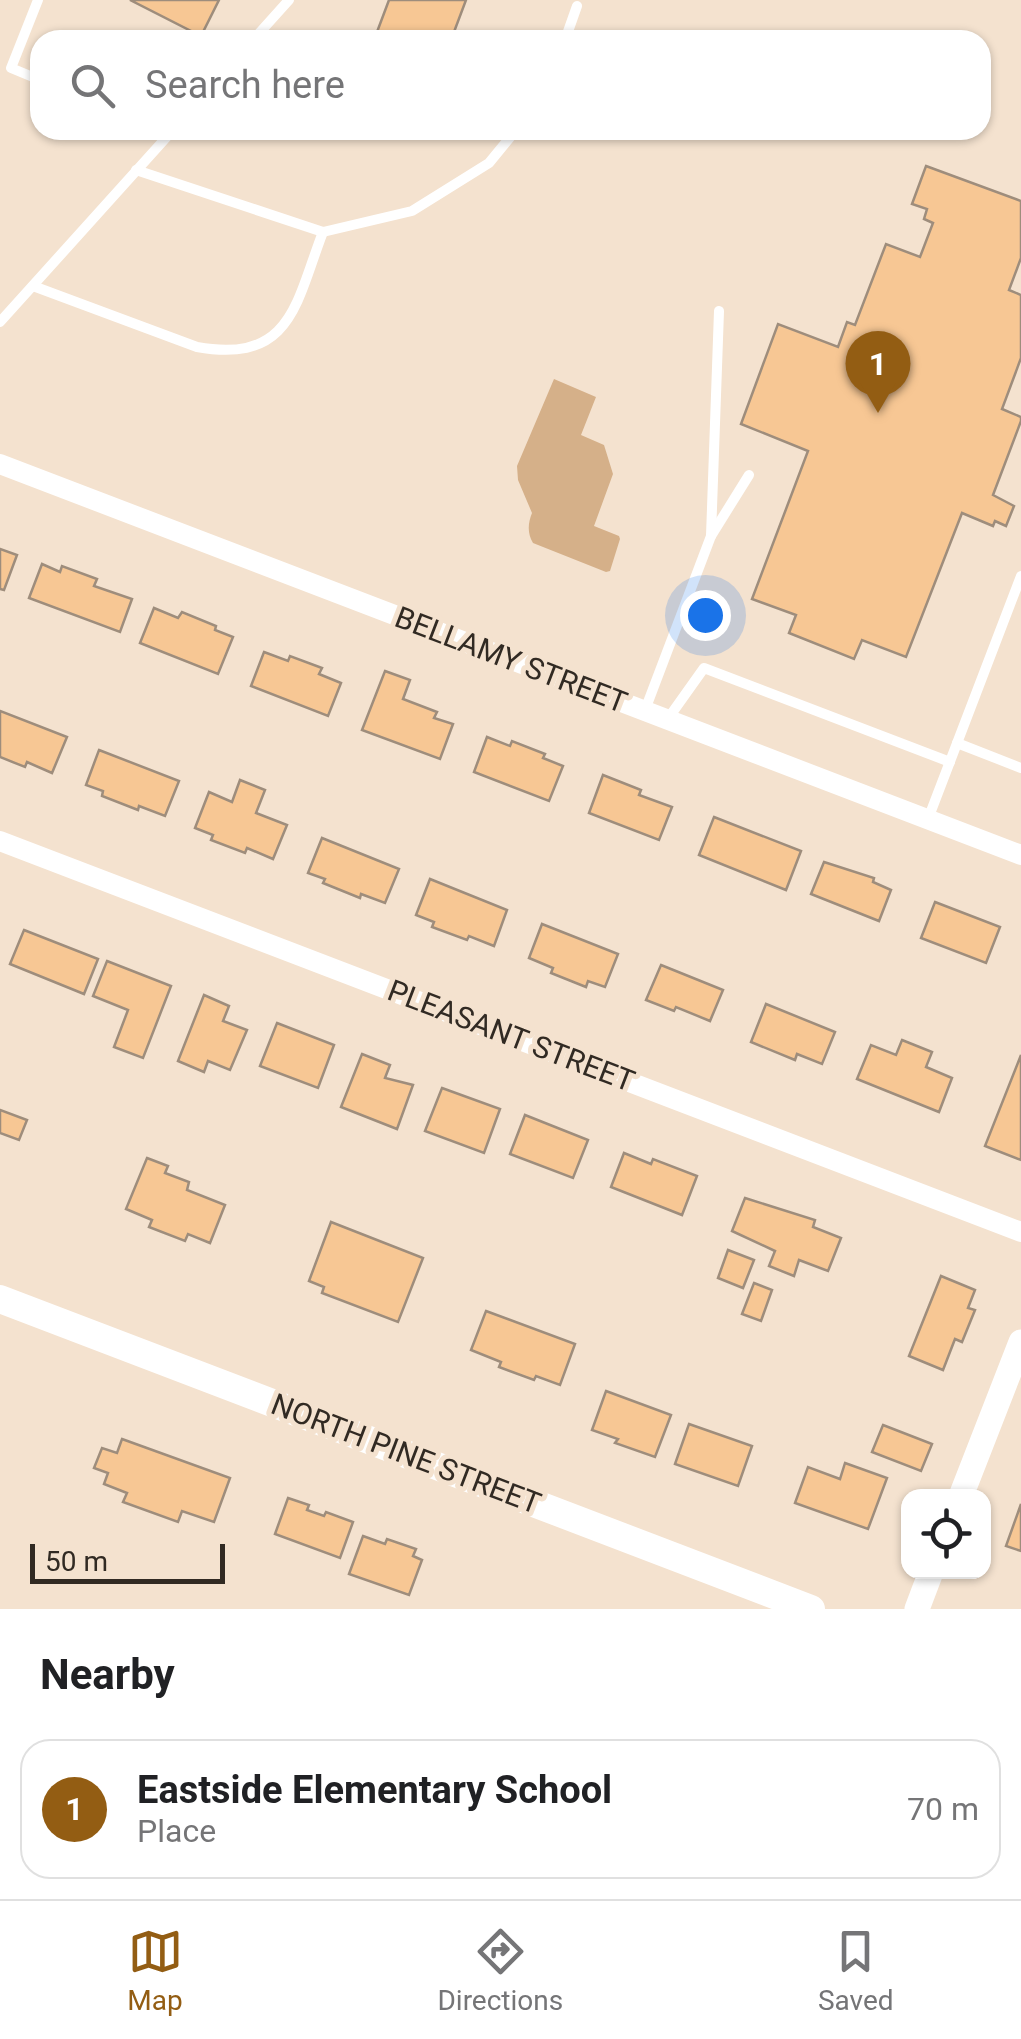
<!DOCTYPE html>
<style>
body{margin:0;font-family:Roboto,sans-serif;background:#f6f6f6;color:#202124}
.controls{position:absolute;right:30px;bottom:30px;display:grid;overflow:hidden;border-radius:20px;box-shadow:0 2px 8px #0004}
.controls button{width:90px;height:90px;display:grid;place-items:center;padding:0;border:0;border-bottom:2px solid #e0e0e0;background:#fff;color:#202124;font:50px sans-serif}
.scale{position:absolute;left:30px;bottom:25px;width:195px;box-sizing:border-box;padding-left:10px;border:5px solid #312a23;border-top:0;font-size:28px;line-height:35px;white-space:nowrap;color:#312a23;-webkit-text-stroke:8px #f4e2cf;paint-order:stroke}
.you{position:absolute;left:705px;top:615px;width:35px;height:35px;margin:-25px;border:8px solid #fff;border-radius:50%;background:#1a73e8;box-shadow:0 0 0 15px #1a73e833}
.badge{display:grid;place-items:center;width:65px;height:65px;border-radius:50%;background:#935d13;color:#fff;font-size:32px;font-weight:700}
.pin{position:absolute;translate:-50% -82px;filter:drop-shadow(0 2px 5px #0008)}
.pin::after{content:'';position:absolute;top:52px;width:35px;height:30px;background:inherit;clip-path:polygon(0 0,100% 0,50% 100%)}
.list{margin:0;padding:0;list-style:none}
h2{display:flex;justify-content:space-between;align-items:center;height:130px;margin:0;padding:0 40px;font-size:42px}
h2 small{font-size:32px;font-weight:400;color:#757577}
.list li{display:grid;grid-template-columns:65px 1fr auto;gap:30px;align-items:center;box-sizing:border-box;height:140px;margin:0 20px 20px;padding:0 20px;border:2px solid #e0e0e0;border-radius:30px}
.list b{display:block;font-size:38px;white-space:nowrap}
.list p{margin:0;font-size:32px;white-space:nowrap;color:#757577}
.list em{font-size:32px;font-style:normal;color:#757577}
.icon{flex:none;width:55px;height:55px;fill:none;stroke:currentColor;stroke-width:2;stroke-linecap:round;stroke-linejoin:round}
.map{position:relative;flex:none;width:1021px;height:1609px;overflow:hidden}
.search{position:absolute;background:#fff;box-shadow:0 2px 8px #0004;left:30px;right:30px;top:30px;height:110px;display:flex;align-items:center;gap:25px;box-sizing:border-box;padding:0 35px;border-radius:30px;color:#757577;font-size:38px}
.sheet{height:290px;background:#fff}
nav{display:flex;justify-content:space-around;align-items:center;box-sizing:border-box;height:140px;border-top:2px solid #e0e0e0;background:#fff;font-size:28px;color:#757577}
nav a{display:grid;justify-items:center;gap:5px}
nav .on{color:#935d13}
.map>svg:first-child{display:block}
</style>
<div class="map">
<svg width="1021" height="1609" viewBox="0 0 1021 1609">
<rect width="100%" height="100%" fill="#f4e2cf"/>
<path fill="#d5b089" d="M554,379L596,397L581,435L604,445L613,474L594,526L619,536L620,539L610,571L606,572L533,543C527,533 528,523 532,513L518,480L517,466Z"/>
<g fill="#f7c794" stroke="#9e8d7c" stroke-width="2.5">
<polygon points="130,0 219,0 201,36"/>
<polygon points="389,0 466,0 451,40 374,40"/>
<polygon points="926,166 1021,201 1021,258 1009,290 1021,295 1021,358 1002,409 1021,417 1021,421 993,495 1014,506 1006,526 995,521 993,526 962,513 906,657 862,640 854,659 789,633 796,615 752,599 808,451 741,424 778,324 838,347 847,322 855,325 886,244 920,257 933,223 924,219 927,209 912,204"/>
<polygon points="0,549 17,555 4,590 0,589"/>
<polygon points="42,564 60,572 62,566 97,579 94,586 132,599 120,632 29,598"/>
<polygon points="154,608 178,618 182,612 216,626 215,630 233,637 218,674 140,643"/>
<polygon points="264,652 288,661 290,656 322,668 319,674 341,683 328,716 251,686"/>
<polygon points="385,671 410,680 403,699 437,712 434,718 453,724 440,759 362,730"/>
<polygon points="0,711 67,737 52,773 27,762 25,767 0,757"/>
<polygon points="487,737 510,746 512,741 545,754 543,758 563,766 549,801 474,772"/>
<polygon points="99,750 179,781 165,816 139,806 138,810 102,796 103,791 86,785"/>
<polygon points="603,775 641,790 639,795 672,807 659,840 589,813"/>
<polygon points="240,780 265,790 256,813 287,825 273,859 247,848 245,853 211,840 213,835 195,828 209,792 232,802"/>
<polygon points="714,817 801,851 786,890 699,855"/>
<polygon points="322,838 399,869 385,903 361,894 360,898 323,883 325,879 308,873"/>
<polygon points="824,862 874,878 873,882 891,890 879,921 811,894"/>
<polygon points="430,879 507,910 494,946 469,936 467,940 432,927 434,922 416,915"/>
<polygon points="935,902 1000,927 986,963 921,938"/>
<polygon points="542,924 618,954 605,987 588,981 586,987 551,973 553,968 529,958"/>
<polygon points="24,930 98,959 84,994 10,964"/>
<polygon points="107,961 171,986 143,1058 114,1047 128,1010 93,996"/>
<polygon points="661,965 723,990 710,1021 676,1007 674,1011 646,1000"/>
<polygon points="204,995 229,1006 223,1021 247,1030 230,1070 208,1061 204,1072 178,1061"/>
<polygon points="766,1004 835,1032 822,1064 797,1054 795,1060 751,1042"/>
<polygon points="277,1023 334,1045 318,1088 260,1066"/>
<polygon points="902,1040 932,1052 926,1067 952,1078 939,1112 857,1079 871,1045 896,1055"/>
<polygon points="362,1054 390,1065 385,1078 413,1085 397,1129 341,1107"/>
<polygon points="1021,1055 1021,1160 985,1146"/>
<polygon points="442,1088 500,1109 484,1153 425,1131"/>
<polygon points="0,1110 27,1120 19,1140 0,1133"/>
<polygon points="525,1115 588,1140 573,1178 510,1154"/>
<polygon points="624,1153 651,1164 653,1159 697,1176 682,1215 611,1187"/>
<polygon points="147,1158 168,1166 165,1173 189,1182 187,1190 225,1205 210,1243 188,1234 185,1241 149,1227 152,1220 126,1209"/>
<polygon points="745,1198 815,1220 813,1227 841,1238 828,1271 799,1260 794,1276 769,1266 775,1251 732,1231"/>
<polygon points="331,1222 423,1258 398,1322 322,1293 324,1287 309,1281"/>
<polygon points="728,1250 754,1260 743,1288 718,1278"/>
<polygon points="941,1276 975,1290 968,1308 975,1310 962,1342 955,1339 943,1370 909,1356"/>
<polygon points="754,1283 772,1290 761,1321 742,1314"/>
<polygon points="486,1311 575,1344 560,1385 536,1376 534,1380 499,1367 501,1362 471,1350"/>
<polygon points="606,1391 671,1415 655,1457 615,1443 618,1439 592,1430"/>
<polygon points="689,1424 752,1446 738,1486 675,1464"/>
<polygon points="883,1425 932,1444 921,1471 872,1452"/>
<polygon points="122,1439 230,1478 214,1522 182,1511 178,1522 123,1502 127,1493 104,1484 108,1473 94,1468 102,1448 117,1453"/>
<polygon points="845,1463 887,1478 868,1529 795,1503 808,1467 840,1479"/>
<polygon points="288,1498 309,1505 307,1510 324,1516 326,1512 353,1522 340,1558 275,1534"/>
<polygon points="1021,1504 1021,1551 1006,1546"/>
<polygon points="363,1536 385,1544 387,1539 416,1549 413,1556 422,1560 409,1595 349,1574"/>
</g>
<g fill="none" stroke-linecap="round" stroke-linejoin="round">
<g stroke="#fff" stroke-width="10">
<polyline points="38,0 11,68 40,80"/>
<polyline points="253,40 289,0"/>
<polyline points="565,40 577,6"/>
<polyline points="136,170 323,232 412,211 489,163 516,130"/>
<path d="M33,286L197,347C292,364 296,302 323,232"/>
<polyline points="0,322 173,130"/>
<polyline points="711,536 749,475"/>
<polyline points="645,710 711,536 719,311"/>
<polyline points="667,720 704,668 950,762"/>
<polyline points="957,743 1021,768"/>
<polyline points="928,819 1021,576"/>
</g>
<g stroke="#fff" stroke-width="20">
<polyline points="0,464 1021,855"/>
<polyline points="0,841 1021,1232"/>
</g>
<g stroke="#fff" stroke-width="25">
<polyline points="961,1496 1021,1342"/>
<polyline points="917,1609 931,1572"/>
</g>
<polyline stroke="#fff" stroke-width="28" points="0,1299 811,1609"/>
</g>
<g text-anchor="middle" stroke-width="10" stroke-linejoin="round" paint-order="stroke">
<g font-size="30" fill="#312a23" stroke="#f4e2cf">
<text transform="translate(511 660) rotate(21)" y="10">BELLAMY STREET</text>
<text transform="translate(511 1036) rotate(21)" y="10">PLEASANT STREET</text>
<text transform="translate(406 1454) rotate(21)" y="10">NORTH PINE STREET</text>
</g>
</g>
</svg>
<div class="controls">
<button><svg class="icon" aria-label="locate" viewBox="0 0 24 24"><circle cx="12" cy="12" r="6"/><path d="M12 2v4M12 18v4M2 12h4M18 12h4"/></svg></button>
</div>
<div class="scale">50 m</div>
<div class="you"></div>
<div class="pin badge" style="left:878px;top:413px">1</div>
<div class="search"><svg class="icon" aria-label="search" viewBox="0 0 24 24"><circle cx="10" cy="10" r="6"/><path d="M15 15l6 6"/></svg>Search here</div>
</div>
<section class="sheet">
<h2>Nearby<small></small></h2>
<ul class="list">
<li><span class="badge">1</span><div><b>Eastside Elementary School</b><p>Place</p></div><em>70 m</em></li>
</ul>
</section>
<nav>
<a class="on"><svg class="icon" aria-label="map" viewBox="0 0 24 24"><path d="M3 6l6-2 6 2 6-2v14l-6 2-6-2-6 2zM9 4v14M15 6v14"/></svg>Map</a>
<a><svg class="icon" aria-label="directions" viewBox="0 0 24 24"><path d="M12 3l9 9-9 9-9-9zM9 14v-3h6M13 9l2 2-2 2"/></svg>Directions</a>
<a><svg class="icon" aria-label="saved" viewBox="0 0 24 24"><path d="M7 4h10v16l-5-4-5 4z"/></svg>Saved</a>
</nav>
